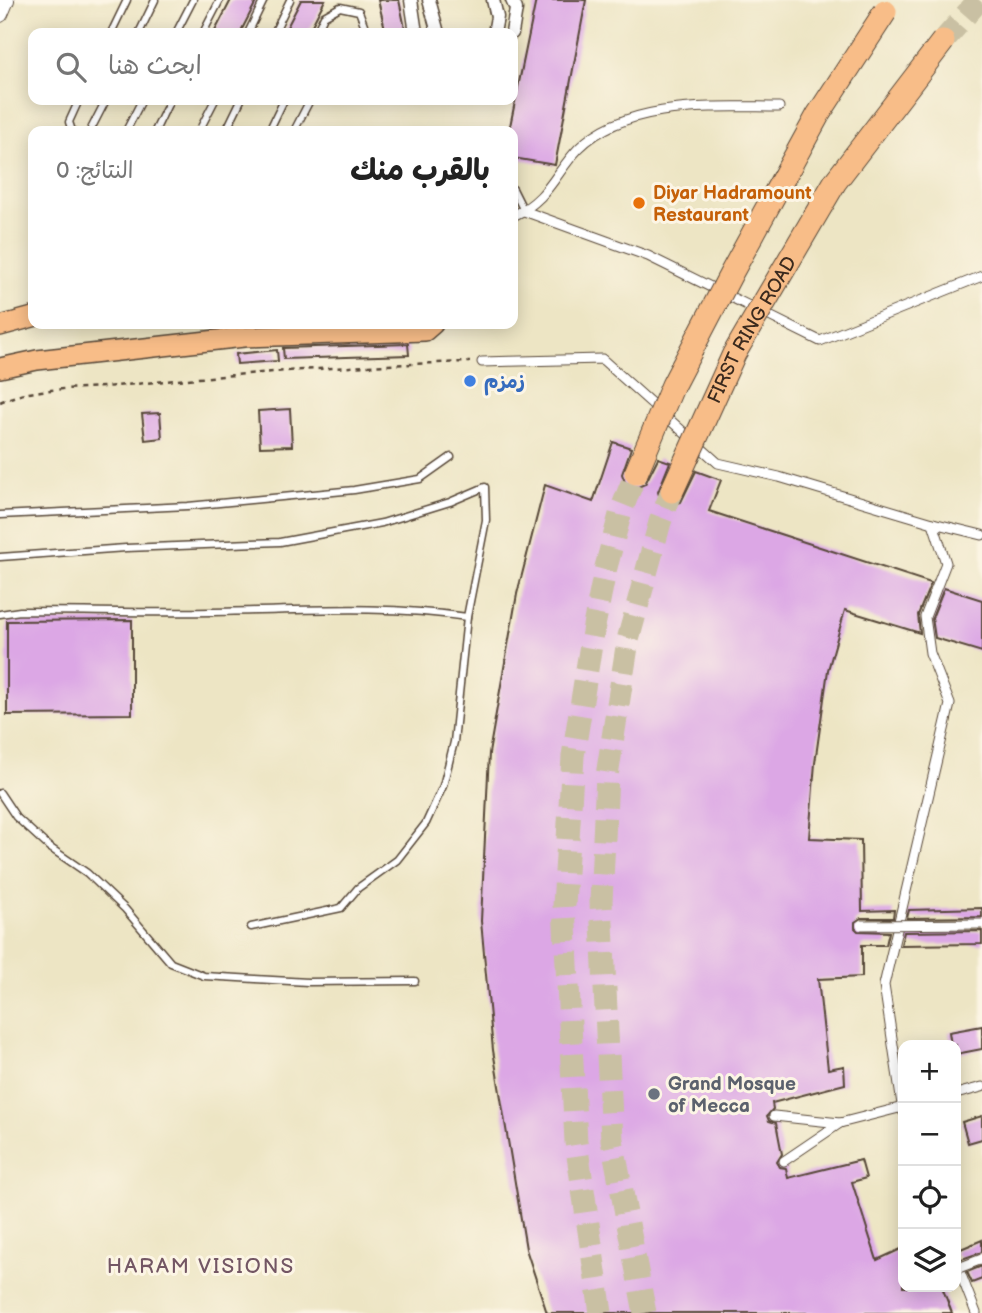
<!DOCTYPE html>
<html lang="ar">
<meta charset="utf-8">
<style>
body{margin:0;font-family:"Balsamiq Sans","Playpen Sans Arabic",sans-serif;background:#f2f2f2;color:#222;direction:rtl}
.controls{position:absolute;right:21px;bottom:21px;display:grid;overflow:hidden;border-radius:14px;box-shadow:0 4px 18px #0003}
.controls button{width:63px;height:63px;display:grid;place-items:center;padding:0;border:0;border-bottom:2px solid #e0e0e0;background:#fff;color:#222;font:35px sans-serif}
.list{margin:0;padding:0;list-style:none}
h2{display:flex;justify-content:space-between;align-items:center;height:91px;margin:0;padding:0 28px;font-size:30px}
h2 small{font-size:23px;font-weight:400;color:#767676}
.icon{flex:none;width:38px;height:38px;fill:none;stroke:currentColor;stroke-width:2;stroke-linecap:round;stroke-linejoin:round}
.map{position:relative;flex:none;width:982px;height:1313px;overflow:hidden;direction:ltr}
.search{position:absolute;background:#fff;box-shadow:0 4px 18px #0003;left:28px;top:28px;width:490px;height:77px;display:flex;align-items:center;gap:18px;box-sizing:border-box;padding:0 24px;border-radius:14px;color:#767676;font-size:26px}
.panel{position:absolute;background:#fff;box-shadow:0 4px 18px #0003;left:28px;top:126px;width:490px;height:203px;border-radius:14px;direction:rtl}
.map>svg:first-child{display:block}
</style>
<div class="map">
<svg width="982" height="1313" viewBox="0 0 982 1313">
<rect width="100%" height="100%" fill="#fcf5e5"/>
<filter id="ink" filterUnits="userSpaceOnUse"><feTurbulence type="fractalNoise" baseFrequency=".0143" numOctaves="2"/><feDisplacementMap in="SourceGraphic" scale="14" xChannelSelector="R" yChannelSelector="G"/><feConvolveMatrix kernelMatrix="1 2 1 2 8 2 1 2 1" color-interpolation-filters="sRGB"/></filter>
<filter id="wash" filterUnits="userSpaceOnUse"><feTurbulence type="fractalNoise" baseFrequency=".00686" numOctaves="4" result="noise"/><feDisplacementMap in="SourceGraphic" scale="28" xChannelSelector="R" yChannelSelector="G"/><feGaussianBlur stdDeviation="1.57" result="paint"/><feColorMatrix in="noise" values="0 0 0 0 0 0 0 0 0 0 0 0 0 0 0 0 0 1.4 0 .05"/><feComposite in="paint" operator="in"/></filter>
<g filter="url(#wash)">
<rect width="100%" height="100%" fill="#ede5c4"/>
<g id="blocks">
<g fill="#dca7e5">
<polygon points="231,0 257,0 240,33 214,33"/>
<polygon points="301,0 325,0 308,33 284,33"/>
<polygon points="378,0 399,0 406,33 386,33"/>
<polygon points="536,0 586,0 555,165 513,158 513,131 509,131"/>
<polygon points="408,344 409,355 284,359 283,348"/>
<polygon points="277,350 278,361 237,364 236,354"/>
<polygon points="290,409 292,446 260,447 258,411"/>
<polygon points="160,413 162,438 145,440 142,414"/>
<polygon points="613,442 631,448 622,474 625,482 631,486 638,487 645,484 658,458 670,462 658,492 660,499 667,504 674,505 681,502 696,471 721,480 709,511 931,583 918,615 920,633 845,610 828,670 815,763 809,838 861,840 862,911 894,910 893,918 861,918 855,922 855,928 858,931 889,932 886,945 862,945 862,977 818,979 828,1069 844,1066 845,1084 772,1103 773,1109 767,1116 769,1121 776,1123 782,1154 777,1162 780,1167 786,1168 788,1178 861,1160 866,1178 852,1182 877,1260 903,1248 903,1287 942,1287 952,1313 547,1313 526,1249 493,1050 481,921 489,753 517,594 545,485 593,502"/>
<polygon points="944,588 982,600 982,652 935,638 932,618"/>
<polygon points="132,620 132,714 7,715 7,621"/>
<polygon points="982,908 982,917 907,918 909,910"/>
<polygon points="982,931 982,944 901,945 904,932"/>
<polygon points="982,1026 982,1049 956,1054 956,1045 951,1045 949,1032"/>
<polygon points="982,1116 982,1139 968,1143 962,1122"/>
<polygon points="982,1240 982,1252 962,1259 956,1255 956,1251"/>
<polygon points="982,1266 982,1279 972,1283 967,1272"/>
</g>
</g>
</g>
<g filter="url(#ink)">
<use href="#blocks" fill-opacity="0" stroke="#564637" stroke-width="2"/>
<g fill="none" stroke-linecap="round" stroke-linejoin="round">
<g stroke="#c9c0a3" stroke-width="23" stroke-dasharray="23 11" stroke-linecap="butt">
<polyline points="943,41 979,0"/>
<polyline points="601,1313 576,1142 564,906 573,756 594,626 605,571 621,511 636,473"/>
<polyline points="645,1313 612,1140 601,902 607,776 628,640 660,522 672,491"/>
</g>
<defs>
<g id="service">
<polyline points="111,33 127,0"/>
<polyline points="139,33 155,0"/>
<polyline points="176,33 193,0"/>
<polyline points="203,33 220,0"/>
<polyline points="248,33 264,0"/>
<polyline points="274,33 290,0"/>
<polyline points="316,33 324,16 340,7 359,11 366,30 365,33"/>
<polyline points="72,131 69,122 79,100"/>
<polyline points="90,131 106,100"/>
<polyline points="126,131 142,100"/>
<polyline points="155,131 170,100"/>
<polyline points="199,131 215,100"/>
<polyline points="226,131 241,100"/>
<polyline points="269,131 284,100"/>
<polyline points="294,131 310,100"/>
<polyline points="513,189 524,211"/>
<polyline points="0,515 188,506 354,490 420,479 451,457"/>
<polyline points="0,557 126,548 280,542 382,523 450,502 485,487 486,520 467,617 454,742 443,786 426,823 397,860 358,888 341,908 251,927"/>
<path d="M0,614L20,611C84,611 148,613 212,612C298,611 381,604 467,617"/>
<polyline points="0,793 16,817 49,847 87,873 125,909 171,963 204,976 308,982 415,981"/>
</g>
<g id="pedestrian">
<polyline points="524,211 648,256 820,341 982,276"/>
<path d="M513,216C550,198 554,174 579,148C627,100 716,107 779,107"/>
<polyline points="482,362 602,359 718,463 779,477 933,523 982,535"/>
<polyline points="956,1094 982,1087"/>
<polyline points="903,1111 884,985 950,704 930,653 925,617 946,563 933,523"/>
<polyline points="774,1116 840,1123"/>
<polyline points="784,1161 840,1123 903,1107"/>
<polyline points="956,1262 976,1313"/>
</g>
<g id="minor">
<polyline points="411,0 416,33"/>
<polyline points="429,0 438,33"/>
<polyline points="493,0 497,17 494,33"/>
<polyline points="512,0 516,9 512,33"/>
</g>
<polyline id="tertiary" points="0,14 6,0"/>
<g id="primary">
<polyline points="0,326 33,317"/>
<polyline points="0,368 37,360 244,337 425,331 433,324"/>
</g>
</defs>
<use href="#service" stroke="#564637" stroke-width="9"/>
<use href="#pedestrian" stroke="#564637" stroke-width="11"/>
<use href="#minor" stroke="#564637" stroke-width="15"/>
<use href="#tertiary" stroke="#564637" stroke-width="18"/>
<use href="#primary" stroke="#564637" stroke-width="22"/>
<path stroke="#564637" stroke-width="2.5" stroke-dasharray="5 5" stroke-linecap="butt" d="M0,402C35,386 78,390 115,386C233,374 352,365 470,362"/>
<use href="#service" stroke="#fff" stroke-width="6"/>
<use href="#pedestrian" stroke="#fff" stroke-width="9"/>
<use href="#minor" stroke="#fff" stroke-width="12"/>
<use href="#tertiary" stroke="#fff" stroke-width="16"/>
<use href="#primary" stroke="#f8bd88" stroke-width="19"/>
<defs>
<g id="pedestrian-bridge">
<polyline points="861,925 982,924"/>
<polyline points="956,1269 982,1259"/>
</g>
<g id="motorway-bridge">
<polyline points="636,473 673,385 732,272 818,115 885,12"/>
<path id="s1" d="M672,491L734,354L835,182L943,41"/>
</g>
</defs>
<use href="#pedestrian-bridge" stroke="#564637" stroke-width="11" stroke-linecap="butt"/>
<use href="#motorway-bridge" stroke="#564637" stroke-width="25" stroke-linecap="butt"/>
<use href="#pedestrian-bridge" stroke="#fff" stroke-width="9"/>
<use href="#motorway-bridge" stroke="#f8bd88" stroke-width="23"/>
</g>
</g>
<circle fill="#e8710a" stroke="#fcf5e5" stroke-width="2.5" cx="639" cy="203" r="7"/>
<circle fill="#3f7fe0" stroke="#fcf5e5" stroke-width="2.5" cx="470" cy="381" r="7"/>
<circle fill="#6b7280" stroke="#fcf5e5" stroke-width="2.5" cx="654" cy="1094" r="7"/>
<g text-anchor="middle" stroke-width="6" stroke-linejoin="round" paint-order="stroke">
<g font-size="19" font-weight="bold" fill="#c56008" stroke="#fcf5e5" text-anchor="start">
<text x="653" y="199">Diyar Hadramount<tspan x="653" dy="22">Restaurant</tspan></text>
</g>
<g font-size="19" fill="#3b2a1e" stroke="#fcf5e5">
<text dy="7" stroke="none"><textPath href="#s1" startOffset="180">FIRST RING ROAD</textPath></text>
</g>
<g font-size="19" font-weight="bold" fill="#366cbe" stroke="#fcf5e5" text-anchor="start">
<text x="484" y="388">زمزم</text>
</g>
<g font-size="19" font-weight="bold" fill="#5b616d" stroke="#fcf5e5" text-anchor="start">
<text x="668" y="1090">Grand Mosque<tspan x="668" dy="22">of Mecca</tspan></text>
</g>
<g font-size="21" letter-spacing="2" fill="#735664" stroke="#fcf5e5">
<text x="201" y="1273">HARAM VISIONS</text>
</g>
</g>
</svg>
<div class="controls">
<button>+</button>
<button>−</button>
<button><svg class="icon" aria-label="locate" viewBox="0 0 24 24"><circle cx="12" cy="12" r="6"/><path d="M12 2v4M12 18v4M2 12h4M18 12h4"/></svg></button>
<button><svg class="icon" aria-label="layers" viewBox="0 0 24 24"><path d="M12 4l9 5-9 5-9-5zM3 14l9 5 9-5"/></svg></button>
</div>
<div class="search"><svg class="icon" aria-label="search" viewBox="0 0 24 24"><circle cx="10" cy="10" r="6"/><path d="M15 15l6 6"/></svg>ابحث هنا</div>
<section class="panel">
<h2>بالقرب منك<small>النتائج: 0</small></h2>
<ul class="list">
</ul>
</section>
</div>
